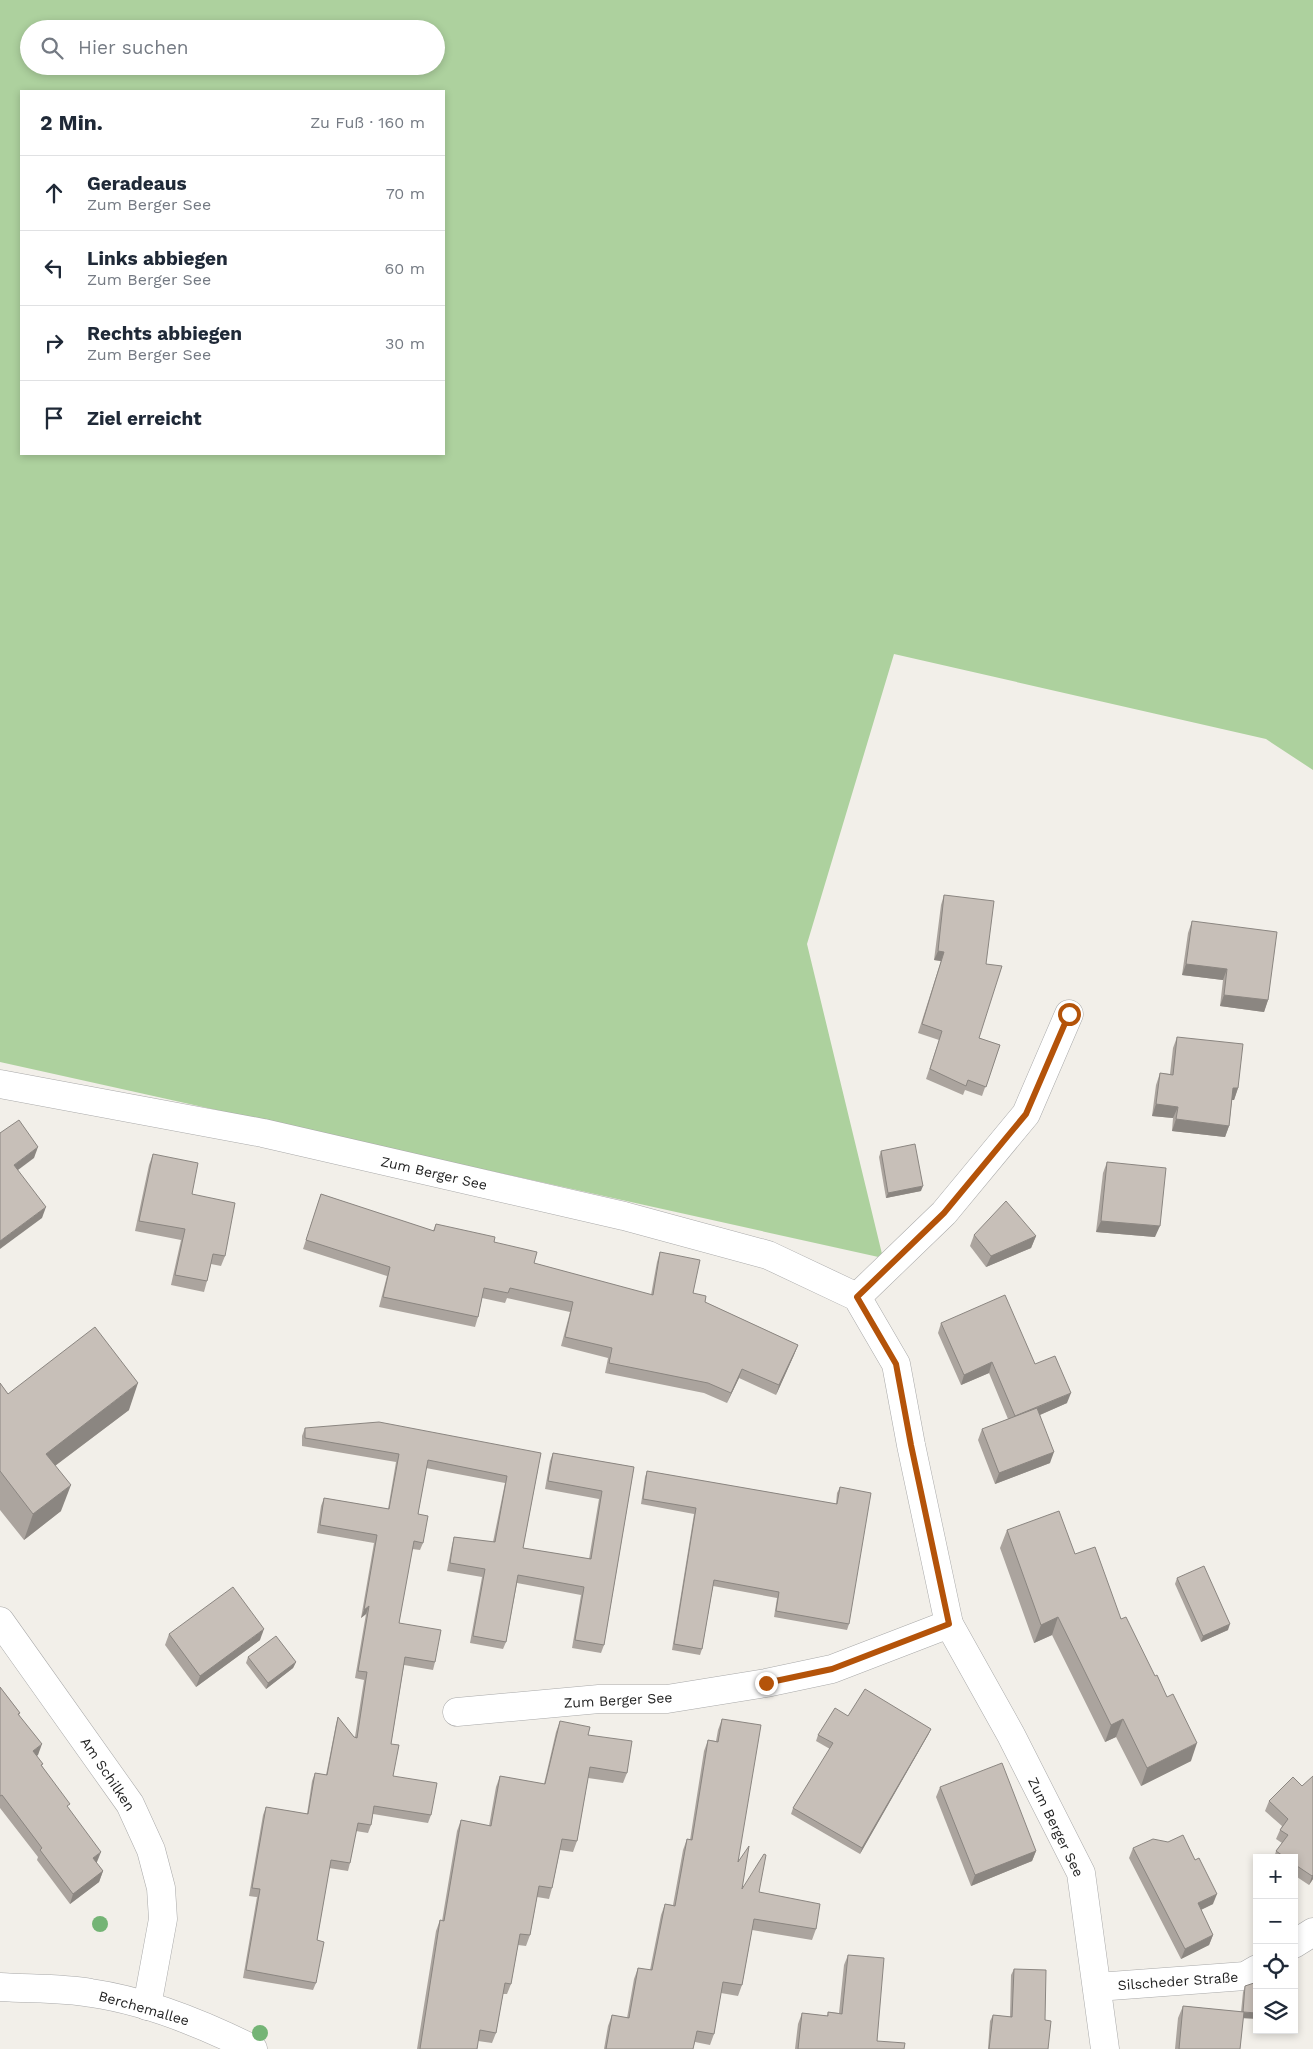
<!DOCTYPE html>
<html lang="de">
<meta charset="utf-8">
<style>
body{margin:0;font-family:"Work Sans",sans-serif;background:#f6f6f7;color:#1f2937}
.controls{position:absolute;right:15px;bottom:15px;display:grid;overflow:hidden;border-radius:0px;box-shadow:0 2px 8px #0003}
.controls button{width:45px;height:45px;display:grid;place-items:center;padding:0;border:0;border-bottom:1px solid #e0e1e3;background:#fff;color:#1f2937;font:25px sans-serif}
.stop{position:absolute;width:15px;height:15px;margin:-11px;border:4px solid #b45309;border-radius:50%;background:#fff}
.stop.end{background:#b45309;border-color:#fff;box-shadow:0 1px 5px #0008}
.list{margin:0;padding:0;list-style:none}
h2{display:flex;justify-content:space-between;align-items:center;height:65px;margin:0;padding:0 20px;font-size:21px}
h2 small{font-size:16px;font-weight:400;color:#747a83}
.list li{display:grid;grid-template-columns:32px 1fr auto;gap:15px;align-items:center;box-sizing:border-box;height:75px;padding:0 20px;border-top:1px solid #e0e1e3}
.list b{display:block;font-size:19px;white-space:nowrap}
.list p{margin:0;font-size:16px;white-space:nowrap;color:#747a83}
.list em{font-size:16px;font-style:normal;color:#747a83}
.icon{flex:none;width:28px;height:28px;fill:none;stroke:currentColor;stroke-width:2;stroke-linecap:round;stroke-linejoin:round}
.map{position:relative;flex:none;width:1313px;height:2049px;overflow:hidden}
.search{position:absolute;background:#fff;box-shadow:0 2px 8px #0003;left:20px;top:20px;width:425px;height:55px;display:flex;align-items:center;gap:12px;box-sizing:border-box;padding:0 18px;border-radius:28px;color:#747a83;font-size:19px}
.panel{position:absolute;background:#fff;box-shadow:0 2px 8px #0003;left:20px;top:90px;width:425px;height:365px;border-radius:0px}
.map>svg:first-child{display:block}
</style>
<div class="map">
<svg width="1313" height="2049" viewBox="0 0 1313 2049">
<rect width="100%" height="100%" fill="#f2efe9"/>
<path fill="#add19e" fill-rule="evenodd" d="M0,0H1313V770L1266,739L894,654L807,944L883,1258L0,1062ZM29,29H436V66H29ZM21,91H444V454H21Z"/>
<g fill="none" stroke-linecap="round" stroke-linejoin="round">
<defs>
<g id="minor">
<polyline points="0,1084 263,1133 624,1216 768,1255 857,1297 896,1364 911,1445 949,1624 1011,1735 1081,1873 1105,2049"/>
<polyline points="857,1297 944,1213 1026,1114 1069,1014"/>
<polyline points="0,1621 130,1804 151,1850 161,1888 163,1919 147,2006"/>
<polyline points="457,1712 599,1699 667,1699 766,1683 832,1669 949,1624"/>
<polyline points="1294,1944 1313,1932"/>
<path d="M0,1987C29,1989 63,1988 91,1993C147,2001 203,2024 253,2049"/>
<polyline points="1097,1987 1245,1976 1257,1969"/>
</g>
</defs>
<use href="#minor" stroke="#a9a9a9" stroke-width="29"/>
<use href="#minor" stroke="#fff" stroke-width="28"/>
</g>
<g fill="#74b475">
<circle cx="100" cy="1924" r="8"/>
<circle cx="260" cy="2033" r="8"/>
</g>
<g fill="#aba49e">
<polygon points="944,895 986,964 979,1038 1000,1045 982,1096 965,1090 963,1095 926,1079 939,1040 918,1033 941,961 934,960 941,905"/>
<polygon points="1192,921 1268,1000 1264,1012 1220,1006 1223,980 1182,975 1188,933"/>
<polygon points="1177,1037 1238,1088 1234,1100 1232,1100 1229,1126 1225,1137 1172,1131 1173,1118 1152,1116 1156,1085 1160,1073 1170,1074 1173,1048"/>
<polygon points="881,1151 921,1191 886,1198 879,1157"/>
<polygon points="153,1154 192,1194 225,1256 221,1266 211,1264 207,1281 204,1292 171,1285 181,1240 135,1231 149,1165"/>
<polygon points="1107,1162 1155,1237 1096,1232 1103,1173"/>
<polygon points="321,1194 433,1231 436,1224 494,1242 534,1263 651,1295 657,1262 660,1252 693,1293 705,1302 798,1345 794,1355 776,1395 739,1378 727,1403 704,1393 605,1373 608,1358 561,1346 570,1312 507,1298 505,1303 482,1298 478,1317 475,1327 379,1307 387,1276 303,1249"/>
<polygon points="974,1235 1036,1236 1031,1248 986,1267 970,1246"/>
<polygon points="941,1323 1035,1364 1067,1403 1040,1415 1050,1463 995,1484 978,1440 982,1429 1008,1419 989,1373 961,1385 938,1333"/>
<polygon points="0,1383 8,1394 129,1410 55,1466 61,1511 24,1540 0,1510"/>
<polygon points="305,1428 541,1453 523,1548 589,1559 599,1499 545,1489 550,1461 553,1453 634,1467 604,1645 601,1653 572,1648 581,1595 517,1583 506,1642 503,1649 470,1643 482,1577 447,1571 452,1545 454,1537 493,1542 505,1483 426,1468 418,1514 423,1543 420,1550 412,1549 399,1623 435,1662 433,1670 404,1665 391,1744 393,1776 431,1815 428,1823 373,1814 371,1825 368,1833 356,1831 350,1863 348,1871 329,1868 317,1940 316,1983 313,1990 243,1978 257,1897 249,1896 263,1815 266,1807 307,1814 312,1781 315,1773 326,1775 336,1724 338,1717 354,1737 355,1737 364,1680 355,1678 366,1614 361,1618 374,1543 317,1533 321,1506 324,1498 388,1509 396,1462 302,1446 302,1436"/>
<polygon points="647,1471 836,1504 837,1493 840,1487 849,1624 847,1630 774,1617 777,1598 713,1586 702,1649 700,1655 672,1650 694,1514 641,1504 645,1477"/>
<polygon points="1007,1530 1075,1554 1121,1619 1191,1761 1141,1786 1116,1737 1105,1742 1052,1635 1034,1643 1000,1548"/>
<polygon points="1177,1578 1228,1630 1201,1642 1175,1584"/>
<polygon points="169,1634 260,1640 196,1687 165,1645"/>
<polygon points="248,1657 296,1662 293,1668 266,1689 246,1663"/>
<polygon points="0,1687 20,1713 19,1715 38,1755 36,1756 42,1766 68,1808 97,1862 96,1863 103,1871 99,1882 70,1904 37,1860 38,1857 0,1808"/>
<polygon points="722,1719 742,1889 759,1892 816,1929 812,1940 752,1930 742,1985 738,1996 721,1993 714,2034 710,2045 695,2042 693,2049 604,2049 608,2026 612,2015 627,2018 634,1979 638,1968 650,1970 661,1915 665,1904 673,1905 683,1850 687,1839 690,1840 704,1751 708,1740 716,1741 718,1730"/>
<polygon points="560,1721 588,1735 627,1773 623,1783 588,1778 577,1841 573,1852 560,1850 552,1888 549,1899 537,1897 530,1935 526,1946 518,1945 511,1984 507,1994 503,1994 496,2033 492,2043 478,2041 477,2049 417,2049 436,1931 440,1920 442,1921 457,1831 461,1820 489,1826 496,1787 500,1776 544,1784 556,1732"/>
<polygon points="931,1729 928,1735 860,1854 791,1814 793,1808 830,1749 816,1741 818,1735"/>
<polygon points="1293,1777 1313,1879 1309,1885 1294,1875 1294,1858 1274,1858 1276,1851 1282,1843 1276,1839 1280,1830 1282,1826 1265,1811 1269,1801"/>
<polygon points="940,1787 1036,1851 1032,1861 971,1886 936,1797"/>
<polygon points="1133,1848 1213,1904 1201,1910 1213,1935 1209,1945 1181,1959 1129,1858"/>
<polygon points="848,1955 877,2041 904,2049 795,2049 798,2024 802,2013 827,2016 828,2012 839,2013 844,1965"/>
<polygon points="1014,1969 1045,2020 1048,2049 988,2049 990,2021 993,2015 1010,2017 1011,1975"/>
<polygon points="1245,1986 1243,2018 1240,2049 1175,2049 1178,2018 1183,2006 1241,2012 1243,1992"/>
</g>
<g fill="#8b8681">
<polygon points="938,951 944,952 941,961 934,960"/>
<polygon points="1186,964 1227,969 1223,980 1182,975"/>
<polygon points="1224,995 1268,1000 1264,1012 1220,1006"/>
<polygon points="1233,1088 1238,1088 1234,1100 1229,1100"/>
<polygon points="1156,1104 1178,1107 1173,1118 1152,1116"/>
<polygon points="1176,1119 1229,1126 1225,1137 1172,1131"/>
<polygon points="38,1147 34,1158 10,1176 14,1165"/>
<polygon points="923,1186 921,1191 886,1198 888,1193"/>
<polygon points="46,1207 42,1218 0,1249 0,1241"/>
<polygon points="1101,1221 1160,1226 1155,1237 1096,1232"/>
<polygon points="1036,1236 1031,1248 986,1267 991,1256"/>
<polygon points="798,1345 794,1355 776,1395 779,1385"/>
<polygon points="992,1362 989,1373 961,1385 964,1375"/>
<polygon points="742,1369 739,1378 727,1403 731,1393"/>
<polygon points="138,1383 129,1410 36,1480 46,1454"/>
<polygon points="1071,1393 1067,1403 1012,1427 1015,1417"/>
<polygon points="1054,1452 1050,1463 995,1484 999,1473"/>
<polygon points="71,1485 61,1511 24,1540 33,1514"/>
<polygon points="369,1606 366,1614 361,1618 364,1610"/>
<polygon points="1058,1617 1052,1635 1034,1643 1041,1625"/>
<polygon points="1230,1624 1228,1630 1201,1642 1203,1636"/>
<polygon points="264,1629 260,1640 196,1687 200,1676"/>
<polygon points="296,1662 293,1668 266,1689 268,1683"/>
<polygon points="1123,1719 1116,1737 1105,1742 1111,1725"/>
<polygon points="931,1729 928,1735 860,1854 862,1848"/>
<polygon points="1197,1743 1191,1761 1141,1786 1147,1768"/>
<polygon points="42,1744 38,1755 29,1762 33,1751"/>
<polygon points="1036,1851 1032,1861 971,1886 975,1875"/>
<polygon points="101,1852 97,1862 89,1869 93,1858"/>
<polygon points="103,1871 99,1882 70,1904 73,1894"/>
<polygon points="1313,1875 1313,1879 1309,1885 1312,1876"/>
<polygon points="1217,1894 1213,1904 1194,1913 1198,1903"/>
<polygon points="1213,1935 1209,1945 1181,1959 1185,1949"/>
<polygon points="1243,2012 1257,2013 1257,2019 1240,2018"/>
</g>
<g fill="#c7bfb8" stroke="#8b8681">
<polygon points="944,895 994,901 986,964 1002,966 979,1038 1000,1045 986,1087 968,1080 966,1086 930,1069 942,1031 922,1024 944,952 938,951"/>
<polygon points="1192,921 1277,932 1268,1000 1224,995 1227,969 1186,964"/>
<polygon points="1177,1037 1243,1044 1238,1088 1233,1088 1229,1126 1176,1119 1178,1107 1156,1104 1160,1073 1173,1075"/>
<polygon points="19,1120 38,1147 14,1165 46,1207 0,1241 0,1133"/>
<polygon points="915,1144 923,1186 888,1193 881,1151"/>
<polygon points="153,1154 198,1163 192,1194 235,1203 225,1256 213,1254 207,1281 175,1275 185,1229 139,1221"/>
<polygon points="1107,1162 1166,1168 1160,1226 1101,1221"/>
<polygon points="321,1194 434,1231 436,1224 495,1237 494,1242 537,1252 534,1263 653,1295 660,1252 700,1260 693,1293 706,1296 705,1302 798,1345 779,1385 742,1369 731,1393 708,1383 609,1363 612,1348 565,1337 573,1302 510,1288 508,1293 484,1288 478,1317 383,1297 390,1267 306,1240"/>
<polygon points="1006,1201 1036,1236 991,1256 974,1235"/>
<polygon points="1005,1295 1035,1364 1055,1356 1071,1393 1015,1416 992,1362 964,1375 941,1323"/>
<polygon points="95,1327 138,1383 46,1454 71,1485 33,1514 0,1471 0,1383 8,1394"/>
<polygon points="1037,1408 1054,1452 999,1473 982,1429"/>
<polygon points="379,1422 541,1453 523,1548 591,1559 602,1491 548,1481 553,1453 634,1467 604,1645 575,1640 584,1587 518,1575 506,1642 473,1636 485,1569 450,1563 454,1537 495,1542 507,1476 428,1460 418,1514 428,1516 423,1543 414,1541 399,1623 441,1630 435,1662 405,1657 391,1744 399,1745 393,1776 437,1783 431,1815 374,1806 371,1825 358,1823 350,1863 331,1860 317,1940 324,1942 316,1983 246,1970 260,1889 252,1888 266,1807 308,1814 315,1773 327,1775 338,1717 354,1737 357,1738 367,1672 358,1671 369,1606 364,1610 377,1535 320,1525 324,1498 389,1509 399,1454 305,1438 305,1428"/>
<polygon points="647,1471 837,1504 840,1487 871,1493 849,1624 776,1611 779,1592 714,1580 702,1649 674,1644 696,1508 643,1499"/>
<polygon points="1059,1511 1075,1554 1095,1547 1121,1619 1126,1617 1155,1676 1157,1675 1167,1697 1173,1694 1197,1743 1147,1768 1123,1719 1111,1725 1058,1617 1041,1625 1007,1530"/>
<polygon points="1204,1566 1230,1624 1203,1636 1177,1578"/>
<polygon points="233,1587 264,1629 200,1676 169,1634"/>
<polygon points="276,1636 296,1662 268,1683 248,1657"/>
<polygon points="0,1687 20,1713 18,1714 42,1744 33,1751 43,1764 41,1765 70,1804 67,1806 101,1852 93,1858 103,1871 73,1894 40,1850 42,1848 2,1795 0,1796"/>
<polygon points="865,1689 931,1729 862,1848 793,1808 833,1743 818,1735 835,1708 848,1716"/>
<polygon points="722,1719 761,1725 738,1862 749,1846 742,1889 764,1854 766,1855 759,1892 820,1904 816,1929 754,1919 742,1985 723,1982 714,2034 697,2031 693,2049 606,2049 612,2015 629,2018 638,1968 652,1970 665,1904 675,1906 687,1839 692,1840 708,1740 718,1742"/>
<polygon points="560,1721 590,1727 588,1735 632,1741 627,1773 590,1767 577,1841 562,1839 552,1888 539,1886 530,1935 520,1934 511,1984 505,1983 496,2033 480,2030 477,2049 420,2049 440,1920 444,1921 461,1820 491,1826 500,1776 545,1784"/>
<polygon points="1002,1763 1036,1851 975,1875 940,1787"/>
<polygon points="1313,1776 1313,1875 1312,1876 1294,1864 1294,1858 1286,1858 1276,1851 1288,1835 1280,1830 1288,1819 1269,1801 1293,1777 1302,1786"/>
<polygon points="1183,1835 1195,1860 1199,1858 1217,1894 1198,1903 1213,1935 1185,1949 1133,1848 1153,1839 1168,1842"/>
<polygon points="848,1955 884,1958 877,2041 905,2043 904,2049 798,2049 802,2013 828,2016 828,2012 842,2014"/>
<polygon points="1014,1969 1046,1970 1045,2020 1051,2021 1048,2049 989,2049 993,2015 1012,2017"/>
<polygon points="1257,1982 1257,2013 1243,2012 1245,1986"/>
<polygon points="1183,2006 1244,2012 1240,2049 1179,2049"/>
</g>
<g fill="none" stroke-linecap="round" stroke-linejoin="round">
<polyline stroke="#b45309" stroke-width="6" points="766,1683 832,1669 949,1624 911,1445 896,1364 857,1297 944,1213 1026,1114 1069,1014"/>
</g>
<g text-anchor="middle" stroke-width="4.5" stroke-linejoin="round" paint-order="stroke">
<g font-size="14" fill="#222" stroke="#fff">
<text transform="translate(434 1173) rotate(13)" y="5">Zum Berger See</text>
<text transform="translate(618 1700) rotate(-3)" y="5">Zum Berger See</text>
<text transform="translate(108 1774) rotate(56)" y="5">Am Schilken</text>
<text transform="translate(1056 1827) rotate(64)" y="5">Zum Berger See</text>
<text transform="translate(1178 1981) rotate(-4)" y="5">Silscheder Straße</text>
<text transform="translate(144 2008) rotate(16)" y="5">Berchemallee</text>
</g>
</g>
</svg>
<div class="controls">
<button>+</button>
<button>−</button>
<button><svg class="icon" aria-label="locate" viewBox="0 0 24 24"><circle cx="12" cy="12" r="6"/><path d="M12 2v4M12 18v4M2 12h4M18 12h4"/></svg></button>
<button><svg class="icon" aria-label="layers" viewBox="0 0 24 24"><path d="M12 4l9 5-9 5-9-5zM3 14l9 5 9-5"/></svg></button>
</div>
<div class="stop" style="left:1069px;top:1014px"></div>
<div class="stop end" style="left:766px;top:1683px"></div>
<div class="search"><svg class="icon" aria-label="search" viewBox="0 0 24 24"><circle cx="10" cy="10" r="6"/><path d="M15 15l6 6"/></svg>Hier suchen</div>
<section class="panel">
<h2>2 Min.<small>Zu Fuß · 160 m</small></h2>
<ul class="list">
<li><svg class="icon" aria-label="ahead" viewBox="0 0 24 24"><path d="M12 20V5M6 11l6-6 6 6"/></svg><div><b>Geradeaus</b><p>Zum Berger See</p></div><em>70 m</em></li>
<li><svg class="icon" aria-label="left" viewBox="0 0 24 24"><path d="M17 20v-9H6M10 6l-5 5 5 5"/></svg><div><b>Links abbiegen</b><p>Zum Berger See</p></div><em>60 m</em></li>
<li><svg class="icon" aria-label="right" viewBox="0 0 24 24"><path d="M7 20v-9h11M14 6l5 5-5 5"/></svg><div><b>Rechts abbiegen</b><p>Zum Berger See</p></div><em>30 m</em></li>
<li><svg class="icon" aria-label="arrive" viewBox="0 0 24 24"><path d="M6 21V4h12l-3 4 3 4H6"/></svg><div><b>Ziel erreicht</b></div></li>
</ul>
</section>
</div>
